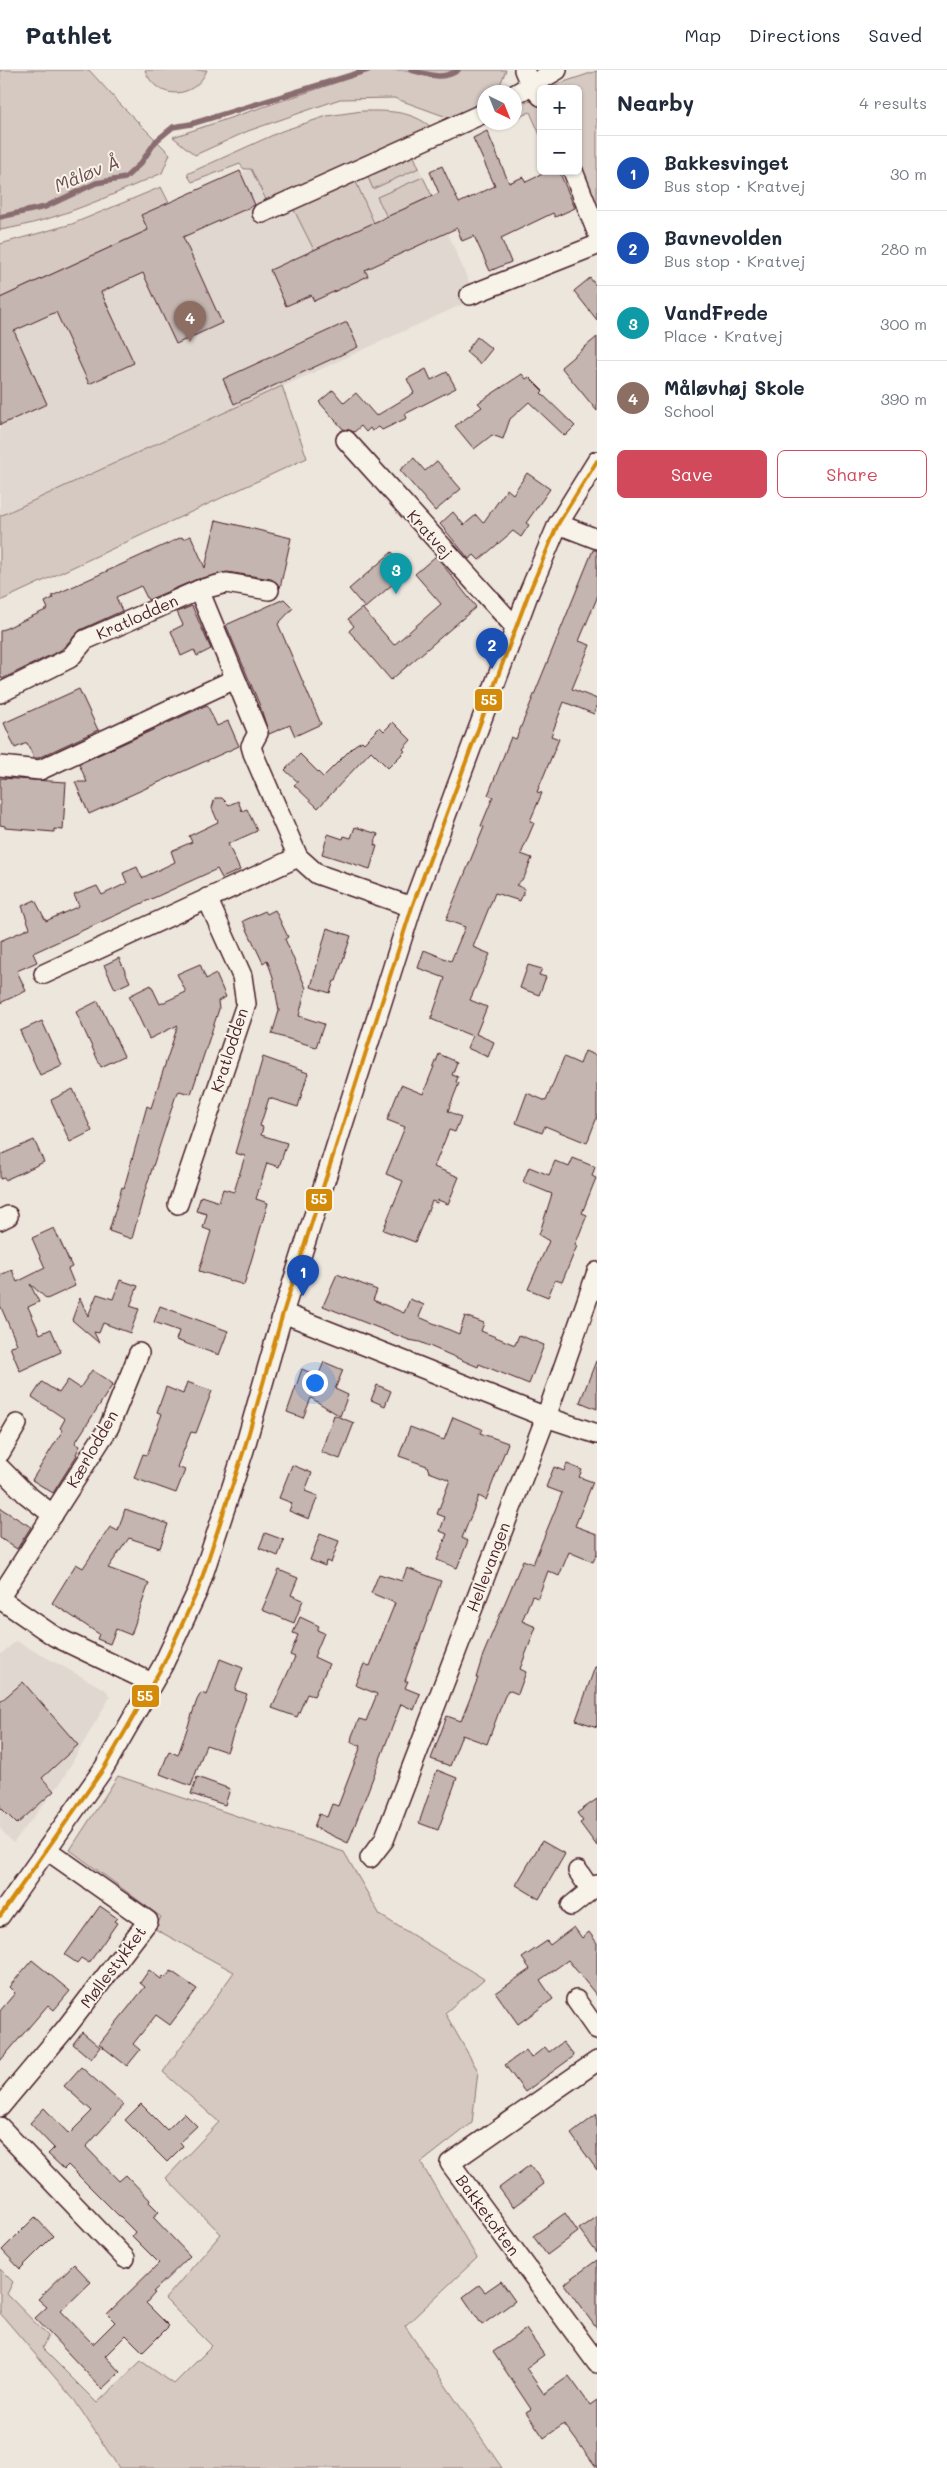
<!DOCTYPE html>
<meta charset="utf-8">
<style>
body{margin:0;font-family:Mali,sans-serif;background:#f2f2f3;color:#1f2937}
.controls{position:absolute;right:15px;top:15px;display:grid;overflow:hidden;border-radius:8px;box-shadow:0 1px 4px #0004}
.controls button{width:45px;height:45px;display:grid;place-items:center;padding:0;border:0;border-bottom:1px solid #e0e1e3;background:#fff;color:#1f2937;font:25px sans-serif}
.compass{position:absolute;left:477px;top:15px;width:45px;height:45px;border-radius:50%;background:#fff;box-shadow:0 1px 4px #0004;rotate:137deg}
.you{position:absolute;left:314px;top:1312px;width:18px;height:18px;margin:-12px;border:4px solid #fff;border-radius:50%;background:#1a73e8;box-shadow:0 0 0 8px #1a73e833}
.badge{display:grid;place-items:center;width:32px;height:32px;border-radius:50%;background:#d1495b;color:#fff;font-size:16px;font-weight:700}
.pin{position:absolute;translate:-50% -41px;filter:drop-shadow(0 1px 2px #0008)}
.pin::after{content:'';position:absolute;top:26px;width:18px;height:15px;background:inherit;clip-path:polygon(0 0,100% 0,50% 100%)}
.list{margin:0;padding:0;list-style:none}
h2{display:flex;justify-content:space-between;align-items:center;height:65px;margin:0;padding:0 20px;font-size:21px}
h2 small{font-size:16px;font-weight:400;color:#747a83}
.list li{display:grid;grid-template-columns:32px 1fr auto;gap:15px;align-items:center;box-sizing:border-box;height:75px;padding:0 20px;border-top:1px solid #e0e1e3}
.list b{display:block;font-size:19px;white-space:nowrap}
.list p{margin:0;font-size:16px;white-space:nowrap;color:#747a83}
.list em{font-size:16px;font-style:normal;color:#747a83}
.actions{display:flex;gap:10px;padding:15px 20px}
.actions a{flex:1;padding:11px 0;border:1px solid #d1495b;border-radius:8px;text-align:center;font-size:18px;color:#d1495b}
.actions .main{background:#d1495b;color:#fff}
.map{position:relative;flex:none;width:597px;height:2398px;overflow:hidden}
header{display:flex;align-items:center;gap:30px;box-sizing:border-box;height:70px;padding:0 25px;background:#fff;border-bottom:1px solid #e0e1e3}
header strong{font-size:24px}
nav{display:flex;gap:28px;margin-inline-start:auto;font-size:18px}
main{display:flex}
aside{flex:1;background:#fff}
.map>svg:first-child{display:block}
</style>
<header>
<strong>Pathlet</strong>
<nav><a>Map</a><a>Directions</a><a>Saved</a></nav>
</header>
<main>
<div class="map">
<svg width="597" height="2398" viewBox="0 0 597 2398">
<rect width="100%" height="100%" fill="#ece6dd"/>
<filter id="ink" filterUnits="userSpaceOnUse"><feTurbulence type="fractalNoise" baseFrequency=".02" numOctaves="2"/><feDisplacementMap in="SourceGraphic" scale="10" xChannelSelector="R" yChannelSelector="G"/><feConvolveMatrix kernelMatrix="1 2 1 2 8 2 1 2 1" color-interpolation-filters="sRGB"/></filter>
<g filter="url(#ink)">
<g fill="#e0d7d0">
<polygon points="413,84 476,228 0,446 0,210 251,99 268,134"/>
<polygon points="16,1571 106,1620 110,1627 59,1715 13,1773 0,1758 0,1585"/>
</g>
<g fill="#d5c9c2" stroke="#907476">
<path d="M0,0H89L119,33L170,84L162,103C110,126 56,151 0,160Z"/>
<path d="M145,0H207C195,30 156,31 145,0Z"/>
<polygon points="374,0 506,0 497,22 484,22 484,34 455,50 394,28 340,29 248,61 195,85 173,67"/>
<polygon points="597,1 597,150 578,95 578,19 553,19 552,16"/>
<polygon points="530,31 541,35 541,67 530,42 515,49 514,38"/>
<path d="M362,41C388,41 410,40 431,57L268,134L251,99H244L240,94L192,112L187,104L282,61L327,46Z"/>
<polygon points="413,84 419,98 373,119 367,105"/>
<polygon points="423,107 432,126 387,147 377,127"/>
<polygon points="356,112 374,153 314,180 293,138"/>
<polygon points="161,117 169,133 148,160 0,228 0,174 72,154"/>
<polygon points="282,316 307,388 0,531 0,446"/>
<polygon points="118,1706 344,1782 380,1845 484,1909 445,1943 478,2001 472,2053 421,2093 477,2188 405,2256 502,2398 119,2398 75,2331 0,2243 0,2199 13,2212 7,2224 48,2266 42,2278 97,2333 141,2291 174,2314 212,2276 165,2229 221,2164 166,2108 219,2052 163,2002 234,1902 155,1859 161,1847 70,1780"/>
</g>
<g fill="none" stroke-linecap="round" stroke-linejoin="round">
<g stroke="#896c6f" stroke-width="5.5">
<path d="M411,0C427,4 443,11 458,0"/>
<polyline points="0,147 45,137 96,113 125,108 141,93 156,71 173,57 191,54 368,0"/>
</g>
</g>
<g fill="#c4b5b0" stroke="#4a1f2b">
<polygon points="487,61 509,113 523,107 526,112 549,101 559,101 575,138 555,147 553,143 501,168 511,192 490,201 474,166 462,171 457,158 365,200 368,206 314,231 311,225 286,236 270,200 439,123 430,102 442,96 459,133 495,116 473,68"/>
<polygon points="240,101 255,135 183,167 222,253 176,274 143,203 101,222 134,293 89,314 56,242 14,261 47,334 0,355 0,228 148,160 141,145"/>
<polygon points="590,208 597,217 597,250 574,221"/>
<polygon points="347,252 358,277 234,334 223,309"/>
<polygon points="477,267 492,279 480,294 466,282"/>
<polygon points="597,267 597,341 561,297"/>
<polygon points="426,299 431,310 447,302 456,318 405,344 407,348 382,360 379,357 372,361 370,358 366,362 361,356 354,362 343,359 319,332 333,320 344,333 356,323 376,346 414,323 407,309"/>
<polygon points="522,304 526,309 529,307 543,321 541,323 575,356 565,366 529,332 510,349 503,369 492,365 474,379 455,356 482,337 478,333"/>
<polygon points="414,388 425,401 437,391 461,419 435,441 400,400"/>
<polygon points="527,403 550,419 526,453 529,455 521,467 513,461 479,490 474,485 469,489 440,454 453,442 464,455 476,445 483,453 507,419 513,424"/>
<polygon points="216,450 291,468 280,518 276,512 271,509 227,502 195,510 148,530 141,516 116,527 122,541 80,560 61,580 2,609 0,604 0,561 48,539 45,532 53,528 52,526 182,467 183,469 191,466 205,498"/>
<polygon points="593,480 597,480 597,528 579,571 590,575 572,619 597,629 597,636 594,644 564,632 551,666 559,669 537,722 542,723 530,751 534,753 521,784 532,788 524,808 516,815 525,819 520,831 495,823 473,877 490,884 470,930 487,937 476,964 494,972 488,987 467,978 472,966 431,949 445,908 418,898 424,880 451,891 465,857 446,850 484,757 481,756 493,727 488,725 511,667 516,669"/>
<polygon points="392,482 408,501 365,538 349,519"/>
<polygon points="436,486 476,537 391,610 349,561 354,556 348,549 362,538 394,575 441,534 415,504"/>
<polygon points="284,529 293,538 278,554 321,654 295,666 290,655 269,664 260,636 226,555"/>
<polygon points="192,536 211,579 197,586 194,580 181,586 171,561 183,555 177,542"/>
<polygon points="79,619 98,660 38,688 34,688 27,673 15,678 4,653"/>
<polygon points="207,635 217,656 228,651 239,676 89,744 75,712 87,712 79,694"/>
<polygon points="393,652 411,670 403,679 405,681 388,698 371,681 318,738 294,715 298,712 285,700 300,684 323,707 355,675 362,671 364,673 380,657 384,661"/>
<polygon points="0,708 66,712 63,760 54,759 54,762 5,758 5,756 0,755"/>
<polygon points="215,728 222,728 229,735 238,731 242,741 247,739 257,761 228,774 240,800 222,808 217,799 33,883 37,892 17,901 26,921 0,933 0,871 30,858 22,836 35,830 46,851 79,836 74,825 97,816 102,825 127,813 123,803 137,797 142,808 175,792 171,781 192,772 189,766 218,752 212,738"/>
<polygon points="355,757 378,764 374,775 377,776 370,799 322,784 328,764 343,769 344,766 351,768"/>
<polygon points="275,840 288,867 285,869 306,918 299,946 324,954 316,977 272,964 279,941 273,907 267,890 263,893 243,851 265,841 267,844"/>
<polygon points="327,858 351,866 336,911 334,911 330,923 311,917"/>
<polygon points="119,888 130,912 115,919 104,895"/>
<polygon points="200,894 206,909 216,904 226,927 218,931 219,939 191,1024 179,1021 175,1028 144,1124 132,1169 109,1161 122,1117 124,1118 147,1036 151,1038 178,955 149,969 129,926 151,915 160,934 186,922 177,904"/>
<polygon points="528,895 542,899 539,905 546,907 539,925 520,918"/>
<polygon points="98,931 124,986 101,997 76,942"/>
<polygon points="42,951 62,995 40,1005 20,961"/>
<polygon points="585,981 597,986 597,1047 587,1073 545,1056 542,1063 516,1053 527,1023 546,1031 564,987 580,994"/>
<polygon points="439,984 457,992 452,1005 458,1007 456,1012 459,1013 448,1041 461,1047 455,1062 449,1060 434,1097 459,1107 448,1134 438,1130 437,1133 432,1131 415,1172 383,1160 403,1111 386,1104 405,1057 387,1050 401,1015 423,1024"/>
<polygon points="263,987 308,1003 298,1037 269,1028 260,1056 263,1057 261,1065 287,1073 279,1097 267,1093 256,1129 268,1133 244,1215 199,1201 211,1161 203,1158 207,1144 196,1141 201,1126 219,1132 223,1119 234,1122 245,1086 235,1083"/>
<polygon points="73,1019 92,1061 70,1072 51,1030"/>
<polygon points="34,1070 44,1092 5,1110 4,1108 0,1109 0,1085"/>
<polygon points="573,1088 595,1097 592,1106 596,1108 582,1143 587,1145 575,1175 577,1176 562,1212 555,1210 548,1227 528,1219 549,1171 539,1165 552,1124 523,1112 529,1097 549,1105 555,1091 569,1097"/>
<polygon points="54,1158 72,1197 68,1199 75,1216 47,1229 30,1214 39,1232 28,1237 40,1264 51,1259 61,1282 20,1301 10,1277 17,1274 0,1235 0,1205 12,1200 17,1212 45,1198 32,1168"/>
<polygon points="337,1204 377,1220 373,1230 404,1243 410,1229 424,1235 419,1247 459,1264 465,1246 484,1253 481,1261 515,1275 519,1265 544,1275 529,1314 479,1294 478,1297 420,1272 409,1270 323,1236"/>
<polygon points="120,1210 138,1216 130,1236 139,1239 130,1263 103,1253 99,1263 94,1262 99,1273 72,1250 80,1228 88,1246 97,1224 113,1229"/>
<polygon points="160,1236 228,1261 219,1285 176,1270 179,1261 154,1252"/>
<polygon points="596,1291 597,1291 597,1339 580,1332"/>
<polygon points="324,1292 343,1300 335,1319 348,1325 340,1346 311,1328 303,1348 287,1342 302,1299 318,1306"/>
<polygon points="92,1300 113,1314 75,1373 80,1376 76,1384 77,1385 53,1423 32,1410 63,1360 60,1358 65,1349 32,1327 42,1312 59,1323 68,1310 80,1318"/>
<polygon points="187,1312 212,1321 196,1363 191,1362 177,1397 185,1400 176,1423 134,1408 143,1384 147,1385 162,1344 157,1342 166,1317 183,1324"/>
<polygon points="377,1315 391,1321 385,1336 371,1330"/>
<polygon points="334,1345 354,1353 340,1389 321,1382"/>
<polygon points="453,1347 482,1359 480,1363 508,1373 486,1430 479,1426 462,1468 468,1471 457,1498 437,1490 447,1464 440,1461 445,1447 437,1444 450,1410 429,1402 427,1396 399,1386 410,1357 444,1370"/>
<polygon points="567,1394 582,1400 579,1407 593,1412 575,1456 597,1464 597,1483 593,1492 569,1482 559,1506 548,1501 538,1528 532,1526 522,1551 536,1557 520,1599 526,1602 518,1624 508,1620 504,1628 487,1674 462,1665 450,1696 431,1689 447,1646 461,1651 478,1608 476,1608 483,1585 523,1490 533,1494 562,1423 546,1417 554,1397 564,1401"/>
<polygon points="292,1395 312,1403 305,1421 318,1426 309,1449 289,1441 292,1433 279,1428"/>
<polygon points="0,1438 31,1457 17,1479 0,1468"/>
<polygon points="125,1439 168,1454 160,1478 129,1468 108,1498 149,1513 131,1565 116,1559 110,1574 97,1569 99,1564 52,1533 76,1494 83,1498 110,1457 118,1461"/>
<polygon points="265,1463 284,1470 278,1486 259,1478"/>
<polygon points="320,1464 339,1471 331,1493 326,1491 325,1496 310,1490"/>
<polygon points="407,1498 441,1511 405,1611 408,1611 405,1618 420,1624 414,1640 401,1634 348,1773 314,1757 319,1744 327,1747 332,1734 338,1736 361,1676 351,1672 352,1666 359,1649 366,1651 377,1624 355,1615 364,1594 370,1596 395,1533 371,1523 379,1504 402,1511"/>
<polygon points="279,1500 298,1508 291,1525 303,1530 294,1553 262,1540"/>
<polygon points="300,1547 319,1556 317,1560 324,1563 314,1587 329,1594 314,1626 307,1624 297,1647 272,1638 295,1587 290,1585 298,1565 293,1563"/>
<polygon points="220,1589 243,1598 235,1620 247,1624 227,1682 206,1675 191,1716 160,1704 169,1681 178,1685 197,1630 201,1623 207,1625"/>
<polygon points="595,1597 597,1597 597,1657 576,1650"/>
<polygon points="23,1612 78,1675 42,1708 54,1721 17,1754 0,1737 0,1632"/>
<polygon points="437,1700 457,1708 438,1760 419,1753"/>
<polygon points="197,1707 230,1719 225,1735 191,1724"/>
<polygon points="597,1729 597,1776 580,1753 583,1751 577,1743"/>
<polygon points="542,1771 565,1784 539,1829 516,1815"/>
<polygon points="100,1836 117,1848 114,1851 117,1853 89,1893 81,1888 77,1893 65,1885"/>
<polygon points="574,1857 582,1868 589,1862 597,1873 597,1926 568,1890 540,1910 553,1929 518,1954 496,1923 530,1899 522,1888 547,1871 550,1875"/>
<polygon points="32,1890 70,1921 54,1940 48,1935 0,1991 0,1941 15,1923 9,1917"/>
<polygon points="149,1900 161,1909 163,1906 165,1908 171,1901 197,1919 170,1955 156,1945 133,1974 140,1980 127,1996 99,1974 145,1917 140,1913"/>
<polygon points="82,1962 100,1977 91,1989 73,1974"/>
<polygon points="563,1972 574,1986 525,2022 505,1995 526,1980 531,1988 545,1977 549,1982"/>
<polygon points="81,1997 124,2035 86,2077 119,2111 126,2105 150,2130 149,2132 159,2142 153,2147 190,2186 153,2222 155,2223 146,2233 169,2256 143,2282 126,2265 105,2286 120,2302 102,2319 35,2248 47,2237 38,2229 74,2194 91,2212 61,2241 93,2274 115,2252 107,2244 159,2193 132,2166 135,2162 68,2095 64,2099 48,2084 54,2078 30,2053 44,2038 69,2064 92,2041 64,2016"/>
<polygon points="141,2034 167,2060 184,2043 197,2056 180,2072 183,2076 167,2092 125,2050"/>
<polygon points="597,2044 597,2100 571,2064"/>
<polygon points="530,2095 544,2114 513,2137 499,2118"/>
<polygon points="565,2143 578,2162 547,2185 533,2166"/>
<polygon points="597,2146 597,2183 579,2159"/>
<polygon points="35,2147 53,2166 20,2199 2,2180"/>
<polygon points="597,2190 597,2259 564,2214"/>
<polygon points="501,2211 515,2231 482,2255 463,2227 479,2215 485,2222"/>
<polygon points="526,2259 544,2285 526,2298 544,2324 569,2306 590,2335 597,2330 597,2398 564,2354 544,2368 526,2342 531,2339 493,2282"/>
</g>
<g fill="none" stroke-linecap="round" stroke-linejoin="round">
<defs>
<g id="minor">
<polyline points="524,0 530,14 541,26"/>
<polyline points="514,25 557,0"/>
<polyline points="573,101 597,162"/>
<polyline points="262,143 484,43"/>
<polyline points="470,225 597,175"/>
<polyline points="346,370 515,557"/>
<polyline points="558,454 597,469"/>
<polyline points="199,520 258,663 251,676 253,683 298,787 317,804 412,837"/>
<polyline points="0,623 70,588 85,570 199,520 226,513 269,520"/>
<polyline points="0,696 40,700 235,609"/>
<polyline points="44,904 298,787"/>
<polyline points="178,1134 246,934 242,906 207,828"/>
<polyline points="0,1150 8,1146"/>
<polyline points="283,1243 546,1347 597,1364"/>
<polyline points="0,1383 17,1354"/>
<polyline points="0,1398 26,1424 53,1445"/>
<polyline points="0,1527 109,1357 139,1283"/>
<polyline points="0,1529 54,1566 152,1613"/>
<polyline points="370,1788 384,1770 546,1347 597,1202"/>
<polyline points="578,1801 590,1819"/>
<polyline points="571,1836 597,1815"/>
<polyline points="0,1846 104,1698 163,1595 198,1520 244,1380 283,1243 412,837 528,525 558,454 597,391"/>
<polyline points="576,1930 597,1960"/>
<polyline points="597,1991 450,2093 597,2293"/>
<polyline points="0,2037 66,1958 148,1851 47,1780"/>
<polyline points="0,2057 125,2188"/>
</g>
</defs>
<use href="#minor" stroke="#4a1f2b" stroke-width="22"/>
<use href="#minor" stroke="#f7f3e8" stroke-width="19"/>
<defs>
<polyline id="bus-1" points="0,1846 104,1698 163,1595 198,1520 244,1380 283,1243 412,837 528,525 558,454 597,391"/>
</defs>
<use href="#bus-1" stroke="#f7f3e8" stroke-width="8"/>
<use href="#bus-1" stroke="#d48b09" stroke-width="4"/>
</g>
</g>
<g text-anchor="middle" stroke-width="4" stroke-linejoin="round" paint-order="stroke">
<g font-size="16" fill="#4a1f2b" stroke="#f7f3e8">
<text transform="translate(430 464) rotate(48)" y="6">Kratvej</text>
<text transform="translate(137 547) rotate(-24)" y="6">Kratlodden</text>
<text transform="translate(229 980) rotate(-72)" y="6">Kratlodden</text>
<text transform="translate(92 1379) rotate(-60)" y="6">Kærlodden</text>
<text transform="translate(488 1497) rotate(-69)" y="6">Hellevangen</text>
<text transform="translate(113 1897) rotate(-53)" y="6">Møllestykket</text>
<text transform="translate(488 2145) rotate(54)" y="6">Bakketoften</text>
</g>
<g font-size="18" font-style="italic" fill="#6f4c53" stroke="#f7f3e8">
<text transform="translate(87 104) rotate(-22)" y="6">Måløv Å</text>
</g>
</g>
<g stroke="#f7f3e8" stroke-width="2">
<rect x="474" y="618" width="29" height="24" rx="5" fill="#d48b09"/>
<rect x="305" y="1118" width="28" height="24" rx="5" fill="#d48b09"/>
<rect x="131" y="1614" width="29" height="24" rx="5" fill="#d48b09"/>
</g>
<g font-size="14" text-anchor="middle" font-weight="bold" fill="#fff">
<text x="489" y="635">55</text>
<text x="319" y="1134">55</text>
<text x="145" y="1631">55</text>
</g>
</svg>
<div class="controls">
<button>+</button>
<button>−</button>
</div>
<svg class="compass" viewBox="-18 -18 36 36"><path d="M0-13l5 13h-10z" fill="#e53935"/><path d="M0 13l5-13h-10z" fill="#747a83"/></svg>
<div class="you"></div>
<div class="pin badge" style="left:303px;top:1226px;background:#1a4fb4">1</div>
<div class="pin badge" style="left:492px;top:599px;background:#1a4fb4">2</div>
<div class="pin badge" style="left:396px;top:524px;background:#0f9aa8">3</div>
<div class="pin badge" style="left:190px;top:272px;background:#8d6e63">4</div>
</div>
<aside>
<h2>Nearby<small>4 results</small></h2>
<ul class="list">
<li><span class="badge" style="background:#1a4fb4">1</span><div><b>Bakkesvinget</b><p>Bus stop · Kratvej</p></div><em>30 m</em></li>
<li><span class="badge" style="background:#1a4fb4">2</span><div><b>Bavnevolden</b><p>Bus stop · Kratvej</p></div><em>280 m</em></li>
<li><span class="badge" style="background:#0f9aa8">3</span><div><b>VandFrede</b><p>Place · Kratvej</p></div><em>300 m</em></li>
<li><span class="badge" style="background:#8d6e63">4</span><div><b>Måløvhøj Skole</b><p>School</p></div><em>390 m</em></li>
</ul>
<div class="actions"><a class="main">Save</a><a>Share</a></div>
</aside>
</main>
